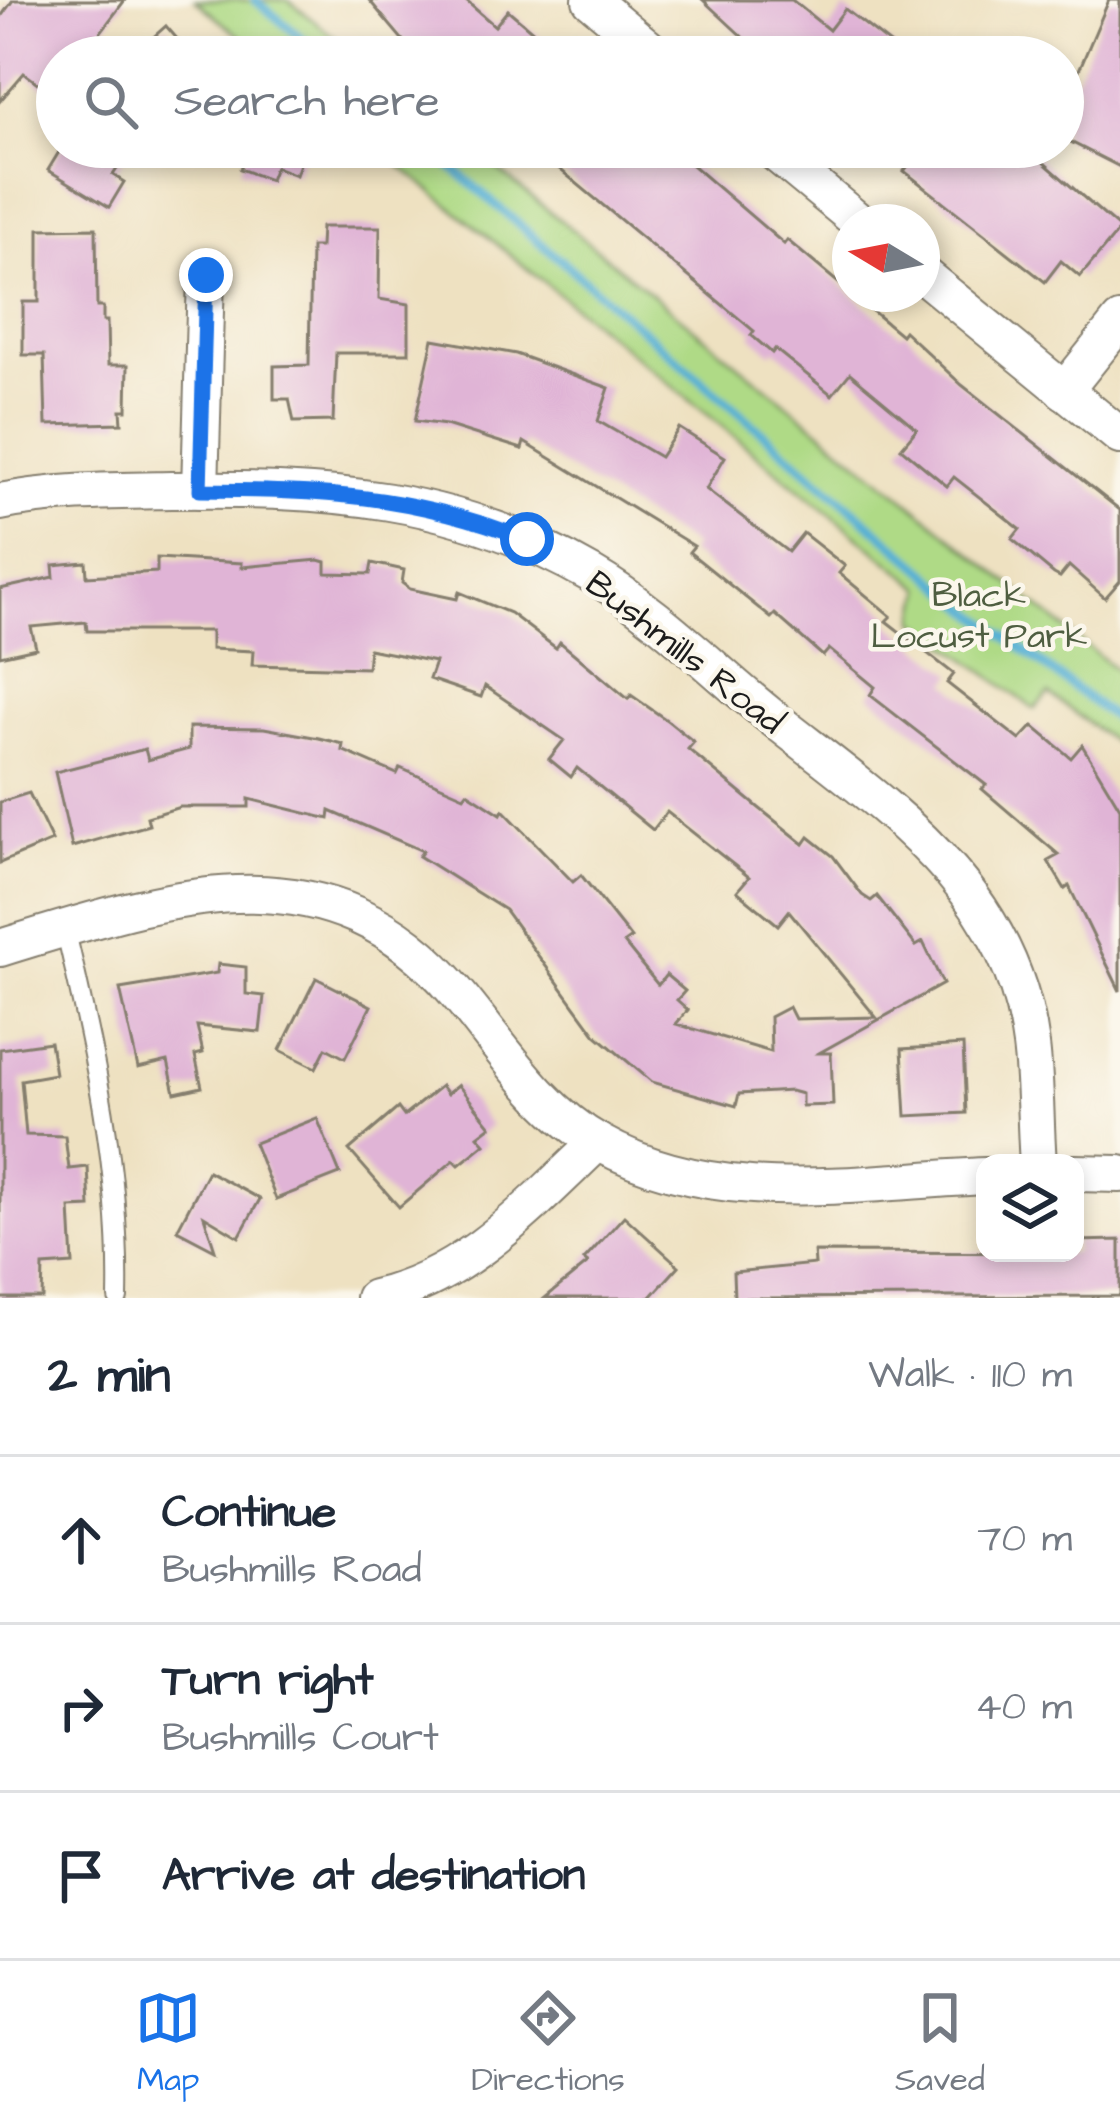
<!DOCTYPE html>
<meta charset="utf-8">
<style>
body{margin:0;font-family:"Architects Daughter",sans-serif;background:#f2f2f3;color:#1f2937}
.controls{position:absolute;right:36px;bottom:36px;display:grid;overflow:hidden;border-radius:24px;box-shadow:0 6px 18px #0003}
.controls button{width:108px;height:108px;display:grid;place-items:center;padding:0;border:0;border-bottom:3px solid #e0e1e3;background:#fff;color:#1f2937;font:60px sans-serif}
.compass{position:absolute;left:832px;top:204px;width:108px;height:108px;border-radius:50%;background:#fff;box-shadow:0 6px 18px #0003;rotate:280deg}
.stop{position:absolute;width:36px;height:36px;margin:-27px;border:9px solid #1a73e8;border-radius:50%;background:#fff}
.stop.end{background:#1a73e8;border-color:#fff;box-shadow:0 3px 12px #0008}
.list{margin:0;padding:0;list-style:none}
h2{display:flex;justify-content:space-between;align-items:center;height:156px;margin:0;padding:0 48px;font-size:51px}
h2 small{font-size:39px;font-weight:400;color:#747a83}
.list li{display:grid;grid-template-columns:78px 1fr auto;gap:36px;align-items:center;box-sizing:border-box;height:168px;padding:0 48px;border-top:3px solid #e0e1e3}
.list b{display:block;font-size:45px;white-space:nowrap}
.list p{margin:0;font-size:39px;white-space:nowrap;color:#747a83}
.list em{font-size:39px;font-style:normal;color:#747a83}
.icon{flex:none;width:66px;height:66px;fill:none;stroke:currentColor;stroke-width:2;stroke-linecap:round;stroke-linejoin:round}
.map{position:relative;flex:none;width:1120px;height:1298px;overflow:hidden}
.search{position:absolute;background:#fff;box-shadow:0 6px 18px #0003;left:36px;right:36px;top:36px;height:132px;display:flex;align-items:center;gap:30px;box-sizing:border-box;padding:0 42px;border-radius:66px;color:#747a83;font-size:45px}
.sheet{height:660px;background:#fff}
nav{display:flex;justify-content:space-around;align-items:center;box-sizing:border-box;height:168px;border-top:3px solid #e0e1e3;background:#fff;font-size:33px;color:#747a83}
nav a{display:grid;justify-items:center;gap:6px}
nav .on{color:#1a73e8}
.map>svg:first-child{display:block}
</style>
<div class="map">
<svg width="1120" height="1298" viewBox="0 0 1120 1298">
<rect width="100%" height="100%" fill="#fbf7ec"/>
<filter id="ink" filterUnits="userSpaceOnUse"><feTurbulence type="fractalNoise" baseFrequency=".00833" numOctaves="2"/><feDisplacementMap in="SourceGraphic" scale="24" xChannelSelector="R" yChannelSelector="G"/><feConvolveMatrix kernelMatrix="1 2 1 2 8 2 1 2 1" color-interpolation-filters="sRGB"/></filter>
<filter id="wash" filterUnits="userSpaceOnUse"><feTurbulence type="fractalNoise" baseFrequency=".004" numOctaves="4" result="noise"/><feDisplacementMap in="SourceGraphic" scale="48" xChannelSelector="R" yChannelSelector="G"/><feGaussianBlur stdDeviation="2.7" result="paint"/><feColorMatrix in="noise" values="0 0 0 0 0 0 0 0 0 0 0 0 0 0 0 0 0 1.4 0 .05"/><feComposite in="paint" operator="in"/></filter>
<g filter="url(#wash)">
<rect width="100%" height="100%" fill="#eee1c1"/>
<g fill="#afda86" stroke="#667b51" stroke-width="3">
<polygon points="195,0 288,0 359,57 265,57"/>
<polygon points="377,147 470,147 1120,673 1120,747 1049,694 1034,709 916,621 923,589"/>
</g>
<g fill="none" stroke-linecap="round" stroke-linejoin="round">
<g stroke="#57b0d5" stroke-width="9">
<polyline points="255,0 325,57"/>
<polyline points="428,147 971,610 1120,723"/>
</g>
</g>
<g id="blocks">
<g fill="#e0b4d6">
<polygon points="13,0 125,0 82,57 57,57 57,76 47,90 24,73 0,101 0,18"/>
<polygon points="369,0 465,0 495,26 508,10 563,57 417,57"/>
<polygon points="703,0 792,0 829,30 845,9 907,57 778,57 766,47 761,54"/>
<polygon points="1109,0 1120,0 1120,167 1063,138 1063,119 1079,87 1073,84"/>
<polygon points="166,26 193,57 131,57"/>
<polygon points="62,147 102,147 123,160 113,175 124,182 109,207 48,170"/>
<polygon points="230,147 306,147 296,175 275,167 270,180 240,169 246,155"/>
<polygon points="533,147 634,147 657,165 671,147 784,244 787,240 901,335 904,331 962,385 1120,510 1120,581 1105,598 1069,566 1060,577 1054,574 1012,539 1020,529 954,477 947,486 901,448 917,429 850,373 832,395 775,349 772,353 751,335 754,331"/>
<polygon points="923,147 1026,147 1120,229 1080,277 1061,261 1045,282 904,171"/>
<polygon points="321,227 380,227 379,299 409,304 409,353 336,353 333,421 294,422 289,399 274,399 274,366 309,365 311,247 320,247"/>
<polygon points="96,228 97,307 103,307 103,321 107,321 108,365 128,365 127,410 121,410 122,423 46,425 44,355 23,355 23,302 39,302 39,229"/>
<polygon points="433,339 516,354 609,388 598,421 660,457 679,428 725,457 706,489 788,552 803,533 845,566 839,573 891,616 886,621 954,674 947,683 1020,740 1033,726 1071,758 1082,745 1120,808 1120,991 1069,886 1065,889 1048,861 1059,855 982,789 986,785 870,695 875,687 829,649 823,656 775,614 771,618 689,552 694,546 524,442 522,449 446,425 415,421"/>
<polygon points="157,558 242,563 242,567 319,560 326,562 326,573 370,574 372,563 404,570 402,583 410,589 457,599 459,592 510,613 556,648 560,642 628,699 631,695 668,721 694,742 688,749 759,808 804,844 809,837 833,856 862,895 871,901 877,896 916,946 923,942 943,984 819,1053 831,1053 833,1105 802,1106 802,1094 791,1091 739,1094 736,1106 652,1082 596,1035 505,910 419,856 423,851 330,811 329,819 249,799 249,807 180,807 147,817 149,825 72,847 55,772 145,749 148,760 189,749 189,727 264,728 319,738 343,744 342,750 397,774 400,768 464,796 467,792 501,814 503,810 573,882 581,875 631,938 624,943 658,985 666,975 685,991 677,1000 688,1010 676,1024 771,1052 770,1017 789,1007 795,1019 876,1017 789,911 778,925 737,891 749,877 667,812 653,830 577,768 571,777 549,759 564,740 485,686 481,697 429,679 435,662 369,649 367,668 252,665 253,651 211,649 211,631 87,631 86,622 31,627 36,648 0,656 0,589 54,577 53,565 86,562 87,576 157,572"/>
<polygon points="29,793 52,841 0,863 0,802"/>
<polygon points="218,964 246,967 246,994 264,996 260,1032 197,1026 203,1053 195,1055 202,1087 175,1093 168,1061 138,1068 120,989 217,973"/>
<polygon points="316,978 371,1006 345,1058 326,1048 316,1068 280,1050"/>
<polygon points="50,1042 55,1074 21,1080 26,1135 65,1136 69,1169 88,1167 90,1207 70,1208 73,1264 43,1266 42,1298 0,1298 0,1049"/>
<polygon points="963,1045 966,1113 906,1116 902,1049"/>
<polygon points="458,1085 491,1126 478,1136 485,1144 459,1165 454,1160 399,1207 349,1150 398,1108 404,1116 441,1086 447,1094"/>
<polygon points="317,1118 340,1174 276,1199 254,1143"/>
<polygon points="208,1171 260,1199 239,1237 204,1216 215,1250 177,1230"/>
<polygon points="624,1216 679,1266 650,1298 545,1298 588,1263 584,1260"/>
<polygon points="1120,1240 1120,1296 734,1298 733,1272 815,1264 814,1252 1075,1253 1075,1241"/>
</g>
</g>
</g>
<g filter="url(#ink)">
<use href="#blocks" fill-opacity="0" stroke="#857e6e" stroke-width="3"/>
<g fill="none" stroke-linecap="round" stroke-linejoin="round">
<defs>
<path id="service" d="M65,928C94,1051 121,1172 118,1298"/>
<g id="minor">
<polyline points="591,0 659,57"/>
<polyline points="768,147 859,222"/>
<polyline points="922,274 1120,436"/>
<polyline points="1064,391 1120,321"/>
<polyline points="200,490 206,275"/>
<path d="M0,502C57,491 113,491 171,490C327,488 453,495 591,574C655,611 712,669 769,715C885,807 1010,885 1031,1045C1036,1084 1035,1124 1038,1163"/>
<path d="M0,948C161,899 325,838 456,992C500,1044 539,1109 600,1143C717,1209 857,1182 985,1176"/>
<polyline points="1075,1173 1120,1174"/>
<path d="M374,1298C465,1279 532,1204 598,1142"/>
</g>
</defs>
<use href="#service" stroke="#857e6e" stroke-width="22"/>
<use href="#minor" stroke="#857e6e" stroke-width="40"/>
<use href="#service" stroke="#fff" stroke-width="18"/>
<use href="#minor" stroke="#fff" stroke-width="36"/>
</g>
</g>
<g fill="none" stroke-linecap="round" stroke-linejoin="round" filter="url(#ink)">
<path stroke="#1a73e8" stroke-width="15" d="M206,275L200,490C322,491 411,494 527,539"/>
</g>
<g text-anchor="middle" stroke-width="9" stroke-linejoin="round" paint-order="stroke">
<g font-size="36" fill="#4f5e41" stroke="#fbf7ec">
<text x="979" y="606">Black<tspan x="979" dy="41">Locust Park</tspan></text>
</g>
<g font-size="36" fill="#1c1c1c" stroke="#fbf7ec">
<text transform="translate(686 651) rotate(38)" y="13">Bushmills Road</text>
</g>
</g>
</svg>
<div class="controls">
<button><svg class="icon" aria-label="layers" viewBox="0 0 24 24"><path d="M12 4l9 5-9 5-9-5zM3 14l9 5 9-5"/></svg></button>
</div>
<svg class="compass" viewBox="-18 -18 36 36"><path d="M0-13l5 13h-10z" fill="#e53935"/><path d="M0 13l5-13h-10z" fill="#747a83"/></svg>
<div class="stop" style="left:527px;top:539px"></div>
<div class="stop end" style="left:206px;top:275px"></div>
<div class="search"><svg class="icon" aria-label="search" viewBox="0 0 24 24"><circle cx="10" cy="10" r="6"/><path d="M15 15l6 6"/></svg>Search here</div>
</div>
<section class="sheet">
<h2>2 min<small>Walk · 110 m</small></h2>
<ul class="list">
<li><svg class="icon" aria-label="ahead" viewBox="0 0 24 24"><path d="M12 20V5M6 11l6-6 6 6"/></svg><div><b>Continue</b><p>Bushmills Road</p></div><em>70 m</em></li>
<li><svg class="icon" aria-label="right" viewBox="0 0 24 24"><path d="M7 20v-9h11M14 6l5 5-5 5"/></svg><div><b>Turn right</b><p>Bushmills Court</p></div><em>40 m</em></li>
<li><svg class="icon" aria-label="arrive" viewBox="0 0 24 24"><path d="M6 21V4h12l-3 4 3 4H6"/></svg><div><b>Arrive at destination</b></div></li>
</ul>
</section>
<nav>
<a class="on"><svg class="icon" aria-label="map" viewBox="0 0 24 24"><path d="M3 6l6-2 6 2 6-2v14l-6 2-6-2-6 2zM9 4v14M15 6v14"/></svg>Map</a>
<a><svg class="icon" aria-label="directions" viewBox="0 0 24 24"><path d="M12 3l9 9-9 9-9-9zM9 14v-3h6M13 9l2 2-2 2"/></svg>Directions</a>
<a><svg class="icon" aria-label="saved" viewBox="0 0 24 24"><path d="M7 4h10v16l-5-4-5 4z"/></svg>Saved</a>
</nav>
